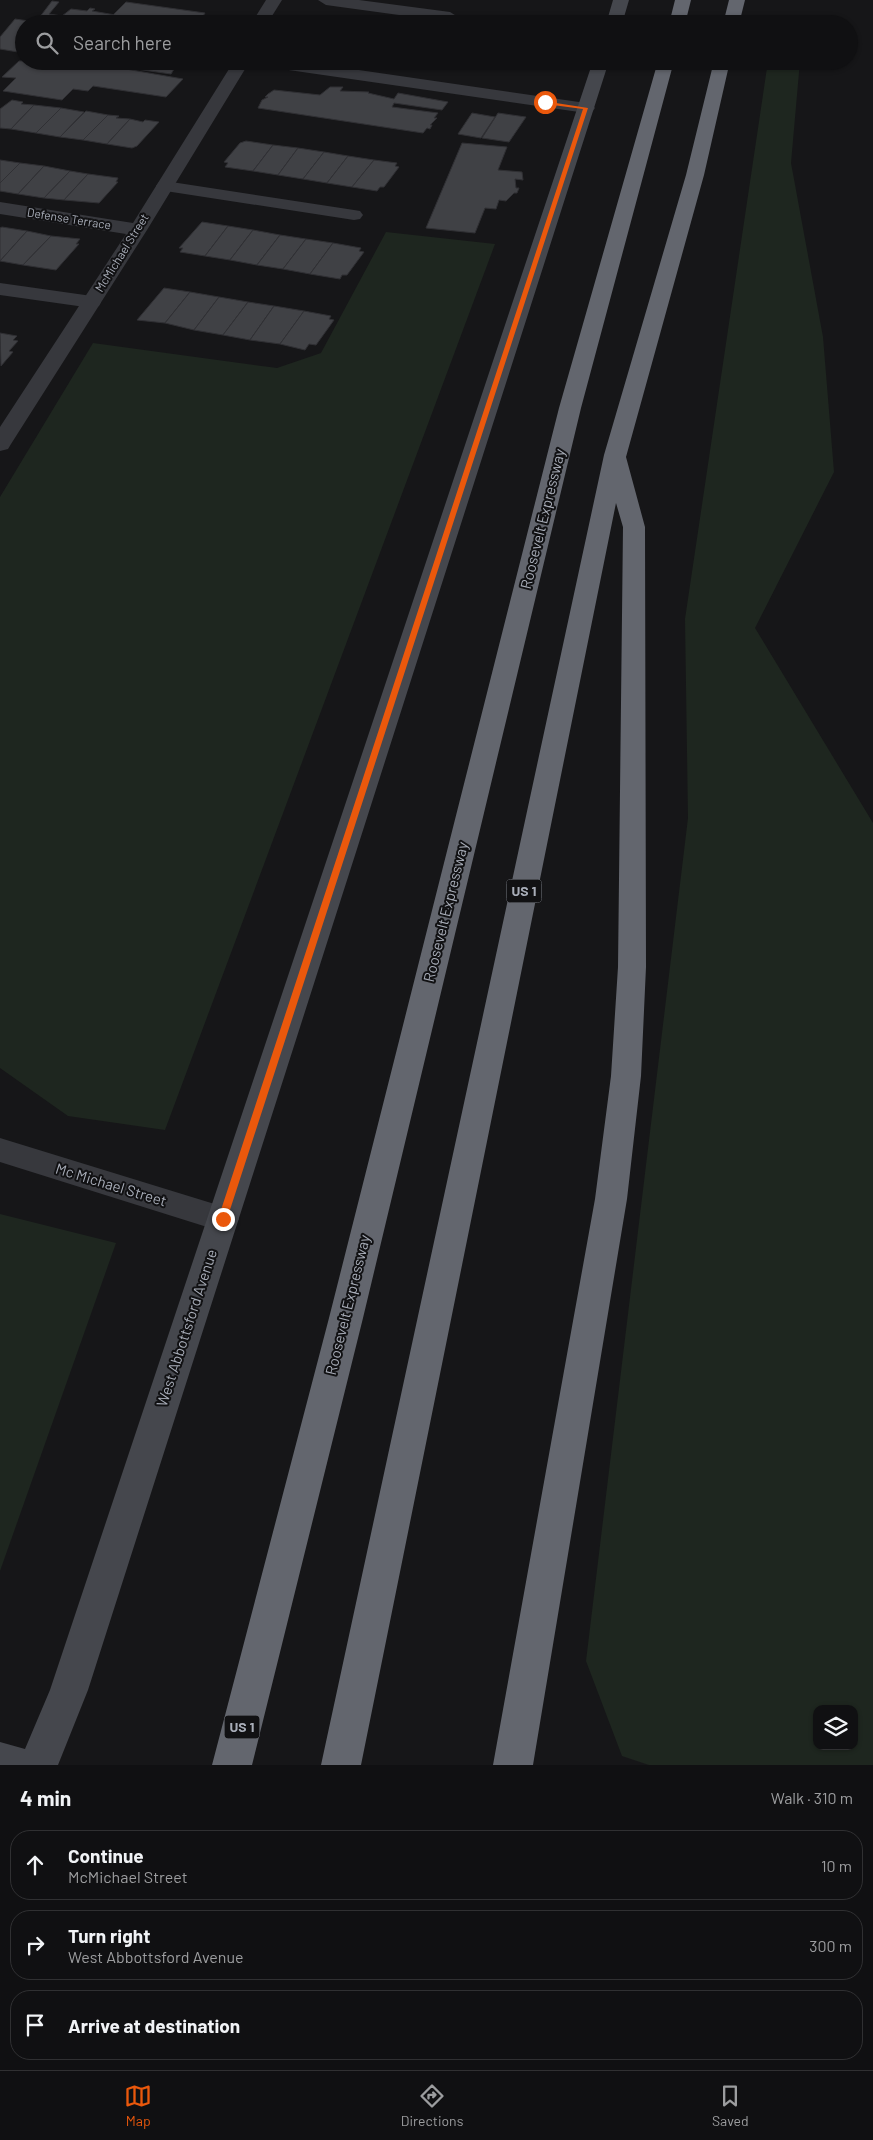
<!DOCTYPE html>
<meta charset="utf-8">
<style>
body{margin:0;font-family:Barlow,sans-serif;background:#1e1e20;color:#f1f3f6}
.controls{position:absolute;right:15px;bottom:15px;display:grid;overflow:hidden;border-radius:10px;box-shadow:0 1px 4px #0004}
.controls button{width:45px;height:45px;display:grid;place-items:center;padding:0;border:0;border-bottom:1px solid #303032;background:#101012;color:#f1f3f6;font:25px sans-serif}
.stop{position:absolute;width:15px;height:15px;margin:-11px;border:4px solid #ea580c;border-radius:50%;background:#fff}
.stop.end{background:#ea580c;border-color:#fff;box-shadow:0 1px 5px #0008}
.list{margin:0;padding:0;list-style:none}
h2{display:flex;justify-content:space-between;align-items:center;height:65px;margin:0;padding:0 20px;font-size:21px}
h2 small{font-size:16px;font-weight:400;color:#9c9d9f}
.list li{display:grid;grid-template-columns:32px 1fr auto;gap:15px;align-items:center;box-sizing:border-box;height:70px;margin:0 10px 10px;padding:0 10px;border:1px solid #303032;border-radius:20px}
.list b{display:block;font-size:19px;white-space:nowrap}
.list p{margin:0;font-size:16px;white-space:nowrap;color:#9c9d9f}
.list em{font-size:16px;font-style:normal;color:#9c9d9f}
.icon{flex:none;width:28px;height:28px;fill:none;stroke:currentColor;stroke-width:2;stroke-linecap:round;stroke-linejoin:round}
.map{position:relative;flex:none;width:873px;height:1765px;overflow:hidden}
.search{position:absolute;background:#101012;box-shadow:0 1px 4px #0004;left:15px;right:15px;top:15px;height:55px;display:flex;align-items:center;gap:12px;box-sizing:border-box;padding:0 18px;border-radius:28px;color:#9c9d9f;font-size:19px}
.sheet{height:305px;background:#101012}
nav{display:flex;justify-content:space-around;align-items:center;box-sizing:border-box;height:70px;border-top:1px solid #303032;background:#101012;font-size:14px;color:#9c9d9f}
nav a{display:grid;justify-items:center;gap:2px}
nav .on{color:#ea580c}
.map>svg:first-child{display:block}
</style>
<div class="map">
<svg width="873" height="1765" viewBox="0 0 873 1765">
<rect width="100%" height="100%" fill="#161618"/>
<g fill="#1e261f" fill-rule="evenodd">
<path d="M768,61H800L791,163L823,337L834,472L755,628L873,823V1765H649L622,1756L586,1661L688,818L685,619ZM817,1709H854V1746H817Z"/>
<polygon points="386,232 495,244 165,1130 68,1116 0,1068 0,497 93,343 277,368 321,353"/>
<polygon points="0,1214 116,1243 0,1571"/>
</g>
<g fill="#404145" stroke="#303034">
<polygon points="52,1 59,2 49,14 62,16 71,9 87,11 90,8 95,9 92,11 133,18 127,24 51,24 36,22"/>
<polygon points="126,2 205,13 200,21 204,22 203,24 173,24 113,15"/>
<polygon points="133,18 173,24 127,24"/>
<polygon points="15,19 36,22 51,24 24,24 24,53 0,49 0,37"/>
<polygon points="19,61 80,61 183,79 166,97 93,86 88,91 73,89 62,100 3,91 16,78 2,77"/>
<polygon points="80,61 179,61 171,74"/>
<polygon points="376,61 408,61 406,64 387,64"/>
<polygon points="330,87 343,87 340,91 369,92 368,93 394,99 398,93 448,102 442,110 394,103 392,107 438,113 434,118 437,118 430,125 432,125 430,129 427,128 423,133 258,108 262,100 268,97 265,97 268,94 274,90 320,95"/>
<polygon points="12,100 23,102 21,104 34,105 11,129 0,128 0,109"/>
<polygon points="34,105 61,108 36,133 11,129"/>
<polygon points="61,108 84,112 60,137 36,133"/>
<polygon points="86,111 108,115 83,140 60,137"/>
<polygon points="472,113 495,117 481,138 458,134"/>
<polygon points="498,113 526,117 509,142 482,138"/>
<polygon points="108,115 119,116 116,118 130,119 107,144 83,140"/>
<polygon points="130,119 143,122 145,120 159,122 137,146 132,148 107,144"/>
<polygon points="246,141 273,145 253,171 225,167 228,163 224,162 240,143"/>
<polygon points="462,143 507,147 498,170 522,172 523,180 515,179 516,188 519,188 517,193 514,193 506,201 499,200 496,209 485,208 475,233 426,228"/>
<polygon points="273,145 298,148 278,175 253,171"/>
<polygon points="298,148 324,152 303,179 278,175"/>
<polygon points="324,152 348,156 327,183 303,179"/>
<polygon points="348,156 374,160 352,187 327,183"/>
<polygon points="0,160 20,163 0,183"/>
<polygon points="374,160 397,163 395,166 399,167 384,187 380,187 377,191 352,187"/>
<polygon points="20,163 44,166 18,194 0,191 0,183"/>
<polygon points="44,166 70,171 44,198 18,194"/>
<polygon points="70,171 88,174 64,200 44,198"/>
<polygon points="88,174 118,178 116,182 118,182 99,203 64,200"/>
<polygon points="202,222 228,226 205,256 180,252 183,248 179,248"/>
<polygon points="228,226 253,230 230,260 205,256"/>
<polygon points="2,227 27,231 0,261 0,228"/>
<polygon points="253,230 280,235 257,265 230,260"/>
<polygon points="27,231 51,236 23,265 0,261"/>
<polygon points="280,235 306,239 283,269 257,265"/>
<polygon points="51,236 80,239 76,244 79,244 56,270 23,265"/>
<polygon points="306,239 333,243 310,274 283,269"/>
<polygon points="333,243 361,248 359,251 364,252 347,275 342,275 340,279 310,274"/>
<polygon points="164,288 190,292 165,323 137,320"/>
<polygon points="190,292 219,297 194,330 165,323"/>
<polygon points="219,297 248,302 223,335 194,330"/>
<polygon points="248,302 274,306 250,340 223,335"/>
<polygon points="274,306 304,311 280,344 250,340"/>
<polygon points="304,311 331,316 329,319 334,320 316,345 309,344 305,350 280,344"/>
<polygon points="0,333 17,336 13,340 18,341 9,351 13,352 1,366"/>
</g>
<g fill="none" stroke-linecap="round" stroke-linejoin="round">
<g fill="#37383d" fill-rule="evenodd">
<polygon points="318,0 359,0 450,12 458,17 450,22 326,5"/>
<polygon points="165,181 354,210 360,211 363,215 360,219 354,220 159,190 156,186 159,182"/>
<polygon points="0,283 92,296 99,298 101,302 99,306 92,308 0,295"/>
</g>
<g fill="#37383d" fill-rule="evenodd">
<polygon points="266,0 282,0 267,24 251,24"/>
<polygon points="234,61 250,61 147,230 11,444 8,449 0,451 0,427 126,234 0,214 0,202 133,223"/>
<polygon points="253,61 297,61 586,103 592,104 595,108 592,112 586,113 261,66"/>
<polygon points="0,1138 234,1210 239,1219 234,1228 223,1232 0,1162"/>
</g>
<g fill="#45474d" fill-rule="evenodd">
<polygon points="613,0 629,0 622,24 606,24"/>
<polygon points="593,61 609,61 88,1690 58,1765 0,1765 0,1742 25,1749 50,1690"/>
</g>
<g fill="#63666e" fill-rule="evenodd">
<polygon points="675,0 691,0 685,24 669,24"/>
<polygon points="729,0 745,0 739,24 723,24"/>
<polygon points="658,61 674,61 581,408 363,1318 252,1765 212,1765 329,1318 559,408"/>
<polygon points="714,61 730,61 704,175 626,457 645,527 646,967 641,1076 627,1199 533,1765 493,1765 595,1199 611,1076 618,967 623,527 616,503 361,1765 321,1765 604,455 686,175"/>
</g>
</g>
<polygon fill="#ea580c" points="543,101 588,108 227,1219 223,1223 218,1219 583,109 545,104"/>
<g text-anchor="middle" stroke-width="4" stroke-linejoin="round" paint-order="stroke">
<g font-size="12" fill="#a8adb8" stroke="#111113">
<text transform="translate(69 219) rotate(9)" y="4">Defense Terrace</text>
<text transform="translate(122 253) rotate(-58)" y="4">McMichael Street</text>
</g>
<g fill="#111113" stroke="#7b7e86" stroke-width="1">
<rect x="506.5" y="879.5" width="35" height="23" rx="4"/>
<rect x="224.5" y="1715.5" width="35" height="23" rx="4"/>
</g>
<g font-size="14" font-weight="bold" fill="#a8adb8">
<text x="524" y="896">US 1</text>
<text x="242" y="1732">US 1</text>
</g>
<g font-size="15" fill="#a8adb8" stroke="#111113">
<text transform="translate(543 519) rotate(-76)" y="5">Roosevelt Expressway</text>
<text transform="translate(446 912) rotate(-76)" y="5">Roosevelt Expressway</text>
<text transform="translate(111 1185) rotate(17)" y="5">Mc Michael Street</text>
<text transform="translate(348 1305) rotate(-76)" y="5">Roosevelt Expressway</text>
<text transform="translate(187 1328) rotate(-72)" y="5">West Abbottsford Avenue</text>
</g>
</g>
</svg>
<div class="controls">
<button><svg class="icon" aria-label="layers" viewBox="0 0 24 24"><path d="M12 4l9 5-9 5-9-5zM3 14l9 5 9-5"/></svg></button>
</div>
<div class="stop" style="left:545px;top:102px"></div>
<div class="stop end" style="left:223px;top:1219px"></div>
<div class="search"><svg class="icon" aria-label="search" viewBox="0 0 24 24"><circle cx="10" cy="10" r="6"/><path d="M15 15l6 6"/></svg>Search here</div>
</div>
<section class="sheet">
<h2>4 min<small>Walk · 310 m</small></h2>
<ul class="list">
<li><svg class="icon" aria-label="ahead" viewBox="0 0 24 24"><path d="M12 20V5M6 11l6-6 6 6"/></svg><div><b>Continue</b><p>McMichael Street</p></div><em>10 m</em></li>
<li><svg class="icon" aria-label="right" viewBox="0 0 24 24"><path d="M7 20v-9h11M14 6l5 5-5 5"/></svg><div><b>Turn right</b><p>West Abbottsford Avenue</p></div><em>300 m</em></li>
<li><svg class="icon" aria-label="arrive" viewBox="0 0 24 24"><path d="M6 21V4h12l-3 4 3 4H6"/></svg><div><b>Arrive at destination</b></div></li>
</ul>
</section>
<nav>
<a class="on"><svg class="icon" aria-label="map" viewBox="0 0 24 24"><path d="M3 6l6-2 6 2 6-2v14l-6 2-6-2-6 2zM9 4v14M15 6v14"/></svg>Map</a>
<a><svg class="icon" aria-label="directions" viewBox="0 0 24 24"><path d="M12 3l9 9-9 9-9-9zM9 14v-3h6M13 9l2 2-2 2"/></svg>Directions</a>
<a><svg class="icon" aria-label="saved" viewBox="0 0 24 24"><path d="M7 4h10v16l-5-4-5 4z"/></svg>Saved</a>
</nav>
